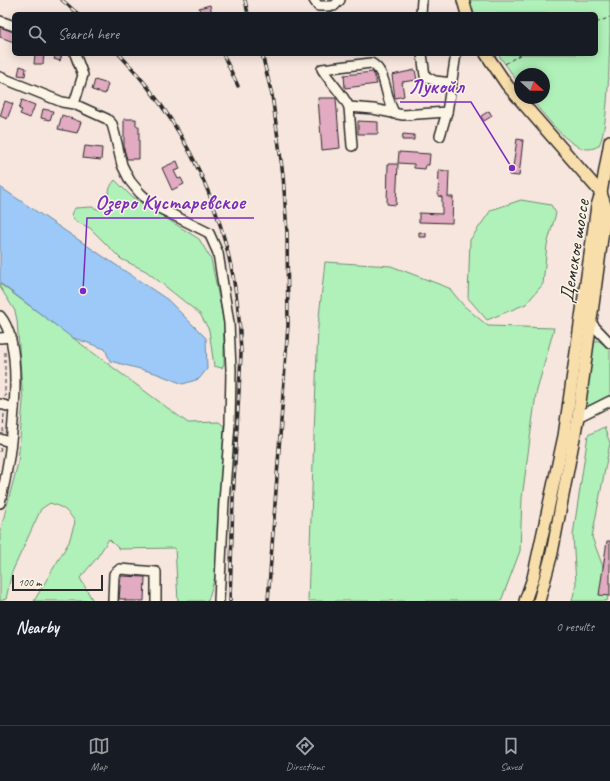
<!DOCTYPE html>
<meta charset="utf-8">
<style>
body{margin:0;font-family:Caveat,sans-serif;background:#20242c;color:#f1f3f6}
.compass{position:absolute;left:514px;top:68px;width:36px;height:36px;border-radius:50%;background:#171b24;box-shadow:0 2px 10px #0003;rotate:112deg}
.scale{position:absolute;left:12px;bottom:10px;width:91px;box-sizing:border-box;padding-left:4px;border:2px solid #2b2b2b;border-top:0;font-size:11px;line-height:14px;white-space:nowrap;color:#2b2b2b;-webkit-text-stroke:3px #fcf5e5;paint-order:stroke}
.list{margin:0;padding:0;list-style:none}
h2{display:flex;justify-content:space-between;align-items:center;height:52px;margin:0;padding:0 16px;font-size:17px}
h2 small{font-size:13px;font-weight:400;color:#9ea1a6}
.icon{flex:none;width:22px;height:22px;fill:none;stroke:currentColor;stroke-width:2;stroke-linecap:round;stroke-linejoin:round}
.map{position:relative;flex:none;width:610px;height:601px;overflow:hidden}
.search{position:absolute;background:#171b24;box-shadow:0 2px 10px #0003;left:12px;right:12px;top:12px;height:44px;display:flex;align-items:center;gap:10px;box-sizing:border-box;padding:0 14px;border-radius:6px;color:#9ea1a6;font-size:15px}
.sheet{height:124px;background:#171b24}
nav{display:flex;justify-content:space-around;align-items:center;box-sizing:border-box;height:56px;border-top:1px solid #363941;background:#171b24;font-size:11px;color:#9ea1a6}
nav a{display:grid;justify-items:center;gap:2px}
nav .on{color:#98999b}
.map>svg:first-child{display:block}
</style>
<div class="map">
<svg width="610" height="601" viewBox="0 0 610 601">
<rect width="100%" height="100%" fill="#f7e6de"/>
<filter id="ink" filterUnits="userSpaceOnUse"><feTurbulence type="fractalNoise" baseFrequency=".025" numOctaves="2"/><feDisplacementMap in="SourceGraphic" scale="8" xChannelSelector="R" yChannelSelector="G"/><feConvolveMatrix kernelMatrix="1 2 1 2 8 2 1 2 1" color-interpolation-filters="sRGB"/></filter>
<g filter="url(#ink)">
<g fill="#b0f1b9" stroke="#6e8e72">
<path d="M470,0H610C610,27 610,127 599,145C596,148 592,149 588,149C569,150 542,111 530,98H544V74H520V85L498,54H596V14H474Z"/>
<path d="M115,180L132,197L199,239L211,259L224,323V364L222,368L214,366L209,330L200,314L146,271L121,259L90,228L75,221L71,214L75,208L92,207L100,210C111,199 106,189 115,180Z"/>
<polygon points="521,200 551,205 556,213 547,245 543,284 526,304 487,320 468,298 470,240 491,210"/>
<polygon points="325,262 391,266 449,288 464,306 488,326 554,328 536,394 522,498 520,551 501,601 308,601 318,326"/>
<path d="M0,284L188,423L219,422L224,426L218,566L208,601H178L175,548L119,549L109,539L96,559L80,578L93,601H34L69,542L75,522C68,510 62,507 50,503L41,509L12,572L6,599L0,601V532L18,463L23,401L17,320L15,311L0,287Z"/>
<path d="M597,340L610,348V398L592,406L585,404C587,388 586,352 597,340Z"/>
<polygon points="604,427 610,443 592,537 610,586 607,601 572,601 576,584 573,535 588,435"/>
</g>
<polygon fill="#9cc9f7" stroke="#6f8aa5" points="0,187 168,300 206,338 207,369 199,379 183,384 155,373 110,361 105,349 71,337 0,283"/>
<g fill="#e2abc2" stroke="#2b2b2b">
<polygon points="210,5 212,14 201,14 199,8"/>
<polygon points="0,27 14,32 14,42 0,37"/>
<polygon points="35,54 44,54 43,64 34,64"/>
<polygon points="56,54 62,54 60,61 54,59"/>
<polygon points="20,66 26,68 25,76 18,75"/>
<polygon points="535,68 536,74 528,74 527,69"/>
<polygon points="415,70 417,80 402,82 404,96 395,98 392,75"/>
<polygon points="373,72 377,84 345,88 344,75"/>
<polygon points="95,80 108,84 105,94 92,90"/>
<polygon points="318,98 336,98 340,148 322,150"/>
<polygon points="22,100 35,105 30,118 20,114 22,110 19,109"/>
<polygon points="5,101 13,104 7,119 0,116"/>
<polygon points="43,109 53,111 50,120 41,118"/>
<polygon points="489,111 492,116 484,121 481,116"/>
<polygon points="62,115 81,122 77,133 58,129"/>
<polygon points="124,119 136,119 136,126 139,126 139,159 127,159 124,149"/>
<polygon points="358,121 378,122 378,134 358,134"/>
<polygon points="403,134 414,135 414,140 402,140"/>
<polygon points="517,139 523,140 519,176 509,175 510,167 513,167"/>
<polygon points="85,146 102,148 101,160 83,158"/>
<polygon points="399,152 430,154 429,165 426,165 425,169 414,168 414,164 398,163"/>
<polygon points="177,161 180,169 174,171 178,179 181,178 184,184 172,190 162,168"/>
<polygon points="388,164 398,164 396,205 387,204"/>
<polygon points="439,170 449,171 448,197 453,197 452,223 419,222 419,213 442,214 442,197 438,196"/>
<polygon points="419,232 426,233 426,237 419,237"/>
<polygon points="607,541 610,541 610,596 599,595"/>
<polygon points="121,576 145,577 144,601 125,601 125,599 119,599"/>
</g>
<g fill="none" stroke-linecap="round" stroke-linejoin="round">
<defs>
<g id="minor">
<polyline points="314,0 318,6 334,6 340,0"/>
<polyline points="421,14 422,0"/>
<polyline points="0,21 14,26"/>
<polyline points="422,54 425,76 435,81 452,83"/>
<polyline points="0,77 62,102 74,104 107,119 112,124 115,135 122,165 130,181 140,193 153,205 209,233 218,253 229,323 231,370 230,424 224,501 219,601"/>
<polyline points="74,104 83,75 75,54"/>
<path d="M349,107C342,93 330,82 322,69L371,63C388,72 384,98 395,114"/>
<polyline points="440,136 447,112 456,54"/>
<polyline points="352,146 349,107 373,109 403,115 447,112"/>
<path d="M0,316C28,348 10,462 0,503"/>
<polyline points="591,323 610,343"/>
<polyline points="0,338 11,337"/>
<polyline points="0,404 14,408"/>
<polyline points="578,417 610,401"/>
<polyline points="0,439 10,442"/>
<polyline points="113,601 114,574 120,569 156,572 156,601"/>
</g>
<g id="major">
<polyline points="463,0 467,14"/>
<polyline points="486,54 507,85 601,193 606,208 578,417 552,553 539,601"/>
<polyline points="525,601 533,578 564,436 597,206 601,193 610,141"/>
</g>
</defs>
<use href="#minor" stroke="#2b2b2b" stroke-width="12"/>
<use href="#major" stroke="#2b2b2b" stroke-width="14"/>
<g stroke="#2b2b2b" stroke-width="1" stroke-dasharray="4 3" stroke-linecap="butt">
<polyline points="596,23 610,17"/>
<polyline points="505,64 521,54"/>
<polyline points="5,352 5,397"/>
<polyline points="3,432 4,414"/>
<polyline points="0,452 1,448"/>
</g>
<use href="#minor" stroke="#fcf5e5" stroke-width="9"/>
<use href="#major" stroke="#f8deab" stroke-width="11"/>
<defs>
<g id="rail">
<polyline points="62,0 78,14"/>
<polyline points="245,0 248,14"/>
<path d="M119,54C197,135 239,242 241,354L233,499L230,601"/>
<polyline points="223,54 238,86"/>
<polyline points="262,54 272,95 283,175 287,232 288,325 268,601"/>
</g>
</defs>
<use href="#rail" stroke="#2b2b2b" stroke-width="3.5"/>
<use href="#rail" stroke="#fcf5e5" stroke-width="2" stroke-dasharray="6" stroke-linecap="butt"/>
</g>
</g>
<g text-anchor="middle" stroke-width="3" stroke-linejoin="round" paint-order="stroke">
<g font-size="20" fill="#2b2b2b" stroke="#fcf5e5">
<text transform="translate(574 251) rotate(-81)" y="7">Демское шоссе</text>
</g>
</g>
<path fill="none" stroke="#7b2cbf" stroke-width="1.5" d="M512 168L471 102H400M83 291L87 218H254"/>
<g fill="#7b2cbf" stroke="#fcf5e5" stroke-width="1.5">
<circle cx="512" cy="168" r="4"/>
<circle cx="83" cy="291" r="4"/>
</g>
<g font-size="21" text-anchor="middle" font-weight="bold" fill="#7b2cbf" stroke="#fcf5e5" stroke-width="3" stroke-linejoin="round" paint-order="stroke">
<text x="436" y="93">Лукойл</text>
<text x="170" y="209">Озеро Кустаревское</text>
</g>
</svg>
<svg class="compass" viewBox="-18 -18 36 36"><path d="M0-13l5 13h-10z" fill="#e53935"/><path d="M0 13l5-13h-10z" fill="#9ea1a6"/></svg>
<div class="scale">100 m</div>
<div class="search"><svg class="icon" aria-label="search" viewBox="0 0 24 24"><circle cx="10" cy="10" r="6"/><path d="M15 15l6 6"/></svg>Search here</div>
</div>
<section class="sheet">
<h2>Nearby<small>0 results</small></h2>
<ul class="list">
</ul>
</section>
<nav>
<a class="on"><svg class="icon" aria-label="map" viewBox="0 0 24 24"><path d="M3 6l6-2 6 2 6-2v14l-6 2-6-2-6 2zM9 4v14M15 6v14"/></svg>Map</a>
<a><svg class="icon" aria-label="directions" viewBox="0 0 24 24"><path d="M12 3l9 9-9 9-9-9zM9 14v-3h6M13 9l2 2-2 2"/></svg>Directions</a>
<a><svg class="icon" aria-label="saved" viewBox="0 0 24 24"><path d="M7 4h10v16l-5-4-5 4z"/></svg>Saved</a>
</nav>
